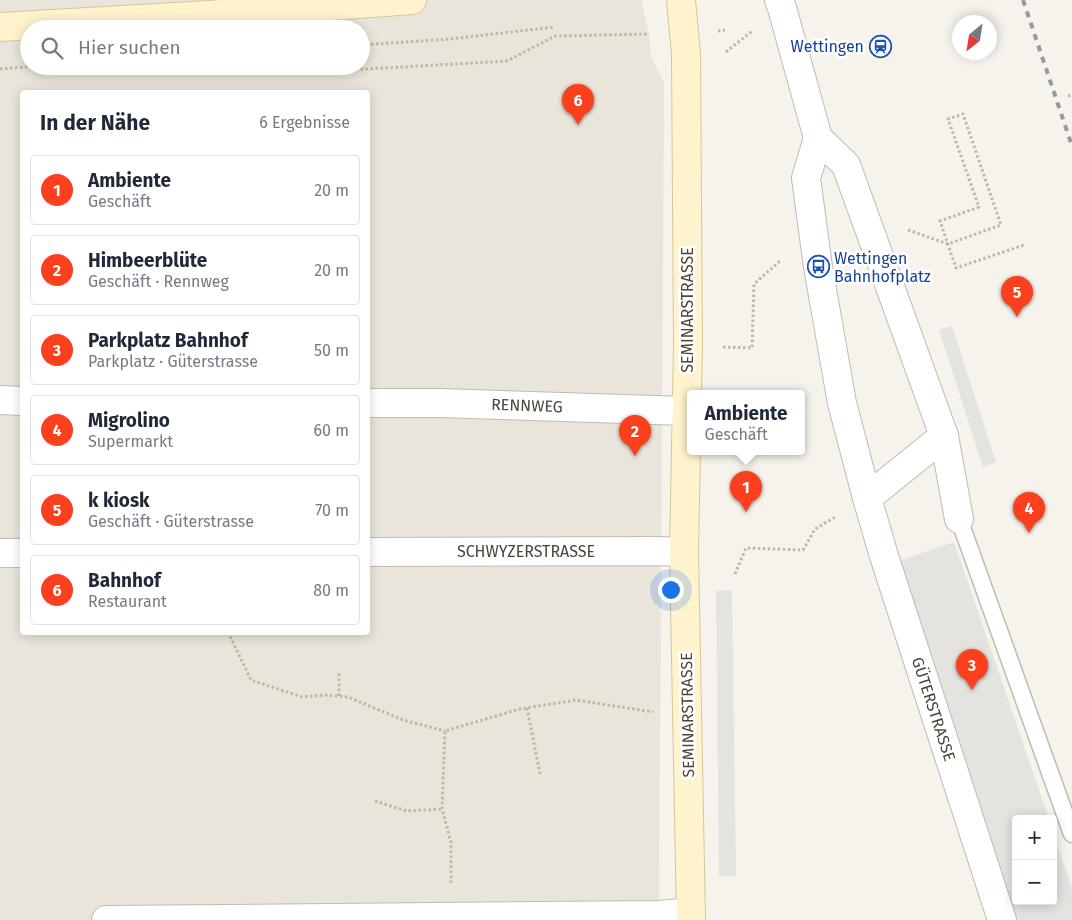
<!DOCTYPE html>
<html lang="de">
<meta charset="utf-8">
<style>
body{margin:0;font-family:"Fira Sans",sans-serif;background:#f6f6f7;color:#1f2937}
.controls{position:absolute;right:15px;bottom:15px;display:grid;overflow:hidden;border-radius:5px;box-shadow:0 2px 12px #0003}
.controls button{width:45px;height:45px;display:grid;place-items:center;padding:0;border:0;border-bottom:1px solid #e0e1e3;background:#fff;color:#1f2937;font:25px sans-serif}
.compass{position:absolute;left:952px;top:15px;width:45px;height:45px;border-radius:50%;background:#fff;box-shadow:0 2px 12px #0003;rotate:210deg}
.you{position:absolute;left:670px;top:589px;width:18px;height:18px;margin:-12px;border:4px solid #fff;border-radius:50%;background:#1a73e8;box-shadow:0 0 0 8px #1a73e833}
.badge{display:grid;place-items:center;width:32px;height:32px;border-radius:50%;background:#fc3f1d;color:#fff;font-size:16px;font-weight:700}
.pin{position:absolute;translate:-50% -41px;filter:drop-shadow(0 1px 2px #0008)}
.pin::after{content:'';position:absolute;top:26px;width:18px;height:15px;background:inherit;clip-path:polygon(0 0,100% 0,50% 100%)}
.popup{position:absolute;left:687px;top:390px;width:118px;height:65px;box-sizing:border-box;display:grid;place-content:center;border-radius:5px;background:#fff;filter:drop-shadow(0 1px 4px #0005);font-size:16px;white-space:nowrap;color:#747a83}
.popup b{font-size:19px;color:#1f2937}
.popup::after{content:'';position:absolute;left:50%;top:100%;margin-left:-10px;border:10px solid transparent;border-top-color:#fff}
.list{margin:0;padding:0;list-style:none}
h2{display:flex;justify-content:space-between;align-items:center;height:65px;margin:0;padding:0 20px;font-size:21px}
h2 small{font-size:16px;font-weight:400;color:#747a83}
.list li{display:grid;grid-template-columns:32px 1fr auto;gap:15px;align-items:center;box-sizing:border-box;height:70px;margin:0 10px 10px;padding:0 10px;border:1px solid #e0e1e3;border-radius:5px}
.list b{display:block;font-size:19px;white-space:nowrap}
.list p{margin:0;font-size:16px;white-space:nowrap;color:#747a83}
.list em{font-size:16px;font-style:normal;color:#747a83}
.icon{flex:none;width:28px;height:28px;fill:none;stroke:currentColor;stroke-width:2;stroke-linecap:round;stroke-linejoin:round}
.map{position:relative;flex:none;width:1072px;height:920px;overflow:hidden}
.search{position:absolute;background:#fff;box-shadow:0 2px 12px #0003;left:20px;top:20px;width:350px;height:55px;display:flex;align-items:center;gap:12px;box-sizing:border-box;padding:0 18px;border-radius:28px;color:#747a83;font-size:19px}
.panel{position:absolute;background:#fff;box-shadow:0 2px 12px #0003;left:20px;top:90px;width:350px;height:545px;border-radius:5px}
.map>svg:first-child{display:block}
</style>
<div class="map">
<svg width="1072" height="920" viewBox="0 0 1072 920">
<rect width="100%" height="100%" fill="#f6f3ec"/>
<path fill="#eae5da" fill-rule="evenodd" d="M0,0H641L649,34L651,56L664,82L659,920H0ZM29,29H361V66H29ZM22,92H368V632H22Z"/>
<g fill="#e5e3e0">
<polygon points="952,326 996,462 983,467 939,330"/>
<polygon points="954,542 1049,819 1016,819 1016,901 1053,901 1053,833 1072,887 1072,920 1018,920 896,562"/>
<polygon points="732,590 736,876 719,876 716,591"/>
</g>
<g fill="none" stroke-linecap="round" stroke-linejoin="round">
<defs>
<polyline id="lane" points="959,519 1072,834"/>
<g id="street">
<polyline points="779,0 782,8 818,138 846,165 944,436 867,498"/>
<polyline points="818,138 806,178 818,267 842,403 867,498 884,556 1002,920"/>
<polyline points="0,400 22,401"/>
<polyline points="368,403 440,403 686,411"/>
<polyline points="944,436 959,519"/>
<polyline points="368,552 657,551 684,552"/>
<polyline points="0,553 22,553"/>
<polyline points="106,920 660,915 691,912"/>
</g>
<g id="secondary">
<polyline points="681,0 686,54 688,345 684,552 691,920"/>
<polyline points="0,27 209,15 412,0"/>
</g>
</defs>
<use href="#lane" stroke="#c2bbae" stroke-width="19"/>
<use href="#street" stroke="#c2bbae" stroke-width="30"/>
<use href="#secondary" stroke="#d6c79b" stroke-width="30"/>
<g stroke="#c4b79f" stroke-width="3" stroke-dasharray="2.5 2.5" stroke-linecap="butt">
<polyline points="718,31 725,30"/>
<polyline points="361,45 450,39 554,27"/>
<polyline points="726,52 752,31"/>
<polyline points="328,66 332,71 507,61 555,36 649,34"/>
<polyline points="0,69 38,66"/>
<polyline points="1068,96 1072,95"/>
<polyline points="908,230 948,244 1001,225 963,114 948,119 979,207 940,221 956,268 1024,245"/>
<polyline points="723,347 752,348 754,284 781,260"/>
<polyline points="735,574 746,548 803,550 815,529 837,516"/>
<polyline points="228,632 251,680 302,697 327,695 348,697 403,720 445,731"/>
<polyline points="339,696 339,672"/>
<polyline points="527,708 540,774"/>
<polyline points="375,801 407,811 442,809"/>
<polyline points="451,883 451,842 442,809 445,731 520,709 576,700 653,712"/>
</g>
<use href="#lane" stroke="#fff" stroke-width="16"/>
<use href="#street" stroke="#fff" stroke-width="28"/>
<use href="#secondary" stroke="#fff3cd" stroke-width="28"/>
<polyline stroke="#9a9a9a" stroke-width="4" stroke-dasharray="6 6" stroke-linecap="butt" points="1023,0 1072,146"/>
</g>
<defs>
<symbol id="station-ring" viewBox="-11 -11 22 22"><circle r="9.5" fill="#fff" stroke="#1a4fb4" stroke-width="1.5"/><path d="M-3-6H3Q5-6 5-4V2Q5 4 3 4L4.5 6H3L1.5 4h-3L-3 6H-4.5L-3 4Q-5 4-5 2V-4Q-5-6-3-6ZM-3.5-4v3h7v-3ZM-3.5 1v1.5H-2V1ZM2 1v1.5H3.5V1Z" fill="#1a4fb4"/></symbol>
<symbol id="bus-ring" viewBox="-11 -11 22 22"><circle r="9.5" fill="#fff" stroke="#1a4fb4" stroke-width="1.5"/><path d="M-5-6H5V4H4V6H2V4H-2V6H-4V4H-5ZM-3.5-4V0h7V-4ZM-3.5 1.2v1.5H-2V1.2ZM2 1.2v1.5H3.5V1.2Z" fill="#1a4fb4"/></symbol>
</defs>
<g fill-rule="evenodd">
<use href="#station-ring" x="868" y="34" width="25" height="25"/>
<use href="#bus-ring" x="806" y="254" width="25" height="25"/>
</g>
<g text-anchor="middle" stroke-width="5" stroke-linejoin="round" paint-order="stroke">
<g font-size="16" fill="#164399" stroke="#fff" text-anchor="end">
<text x="864" y="52">Wettingen</text>
<text x="834" y="264" text-anchor="start">Wettingen<tspan x="834" dy="18">Bahnhofplatz</tspan></text>
</g>
<g font-size="16" fill="#4b4439" stroke="#fff">
<text transform="translate(687 310) rotate(-90)" y="6">SEMINARSTRASSE</text>
<text transform="translate(527 405) rotate(2)" y="6">RENNWEG</text>
<text x="526" y="557">SCHWYZERSTRASSE</text>
<text transform="translate(934 709) rotate(72)" y="6">GÜTERSTRASSE</text>
<text transform="translate(687 715) rotate(-91)" y="6">SEMINARSTRASSE</text>
</g>
</g>
</svg>
<div class="controls">
<button>+</button>
<button>−</button>
</div>
<svg class="compass" viewBox="-18 -18 36 36"><path d="M0-13l5 13h-10z" fill="#e53935"/><path d="M0 13l5-13h-10z" fill="#747a83"/></svg>
<div class="you"></div>
<div class="pin badge" style="left:746px;top:512px">1</div>
<div class="popup"><b>Ambiente</b>Geschäft</div>
<div class="pin badge" style="left:635px;top:456px">2</div>
<div class="pin badge" style="left:972px;top:690px">3</div>
<div class="pin badge" style="left:1029px;top:533px">4</div>
<div class="pin badge" style="left:1017px;top:317px">5</div>
<div class="pin badge" style="left:578px;top:125px">6</div>
<div class="search"><svg class="icon" aria-label="search" viewBox="0 0 24 24"><circle cx="10" cy="10" r="6"/><path d="M15 15l6 6"/></svg>Hier suchen</div>
<section class="panel">
<h2>In der Nähe<small>6 Ergebnisse</small></h2>
<ul class="list">
<li><span class="badge">1</span><div><b>Ambiente</b><p>Geschäft</p></div><em>20 m</em></li>
<li><span class="badge">2</span><div><b>Himbeerblüte</b><p>Geschäft · Rennweg</p></div><em>20 m</em></li>
<li><span class="badge">3</span><div><b>Parkplatz Bahnhof</b><p>Parkplatz · Güterstrasse</p></div><em>50 m</em></li>
<li><span class="badge">4</span><div><b>Migrolino</b><p>Supermarkt</p></div><em>60 m</em></li>
<li><span class="badge">5</span><div><b>k kiosk</b><p>Geschäft · Güterstrasse</p></div><em>70 m</em></li>
<li><span class="badge">6</span><div><b>Bahnhof</b><p>Restaurant</p></div><em>80 m</em></li>
</ul>
</section>
</div>
